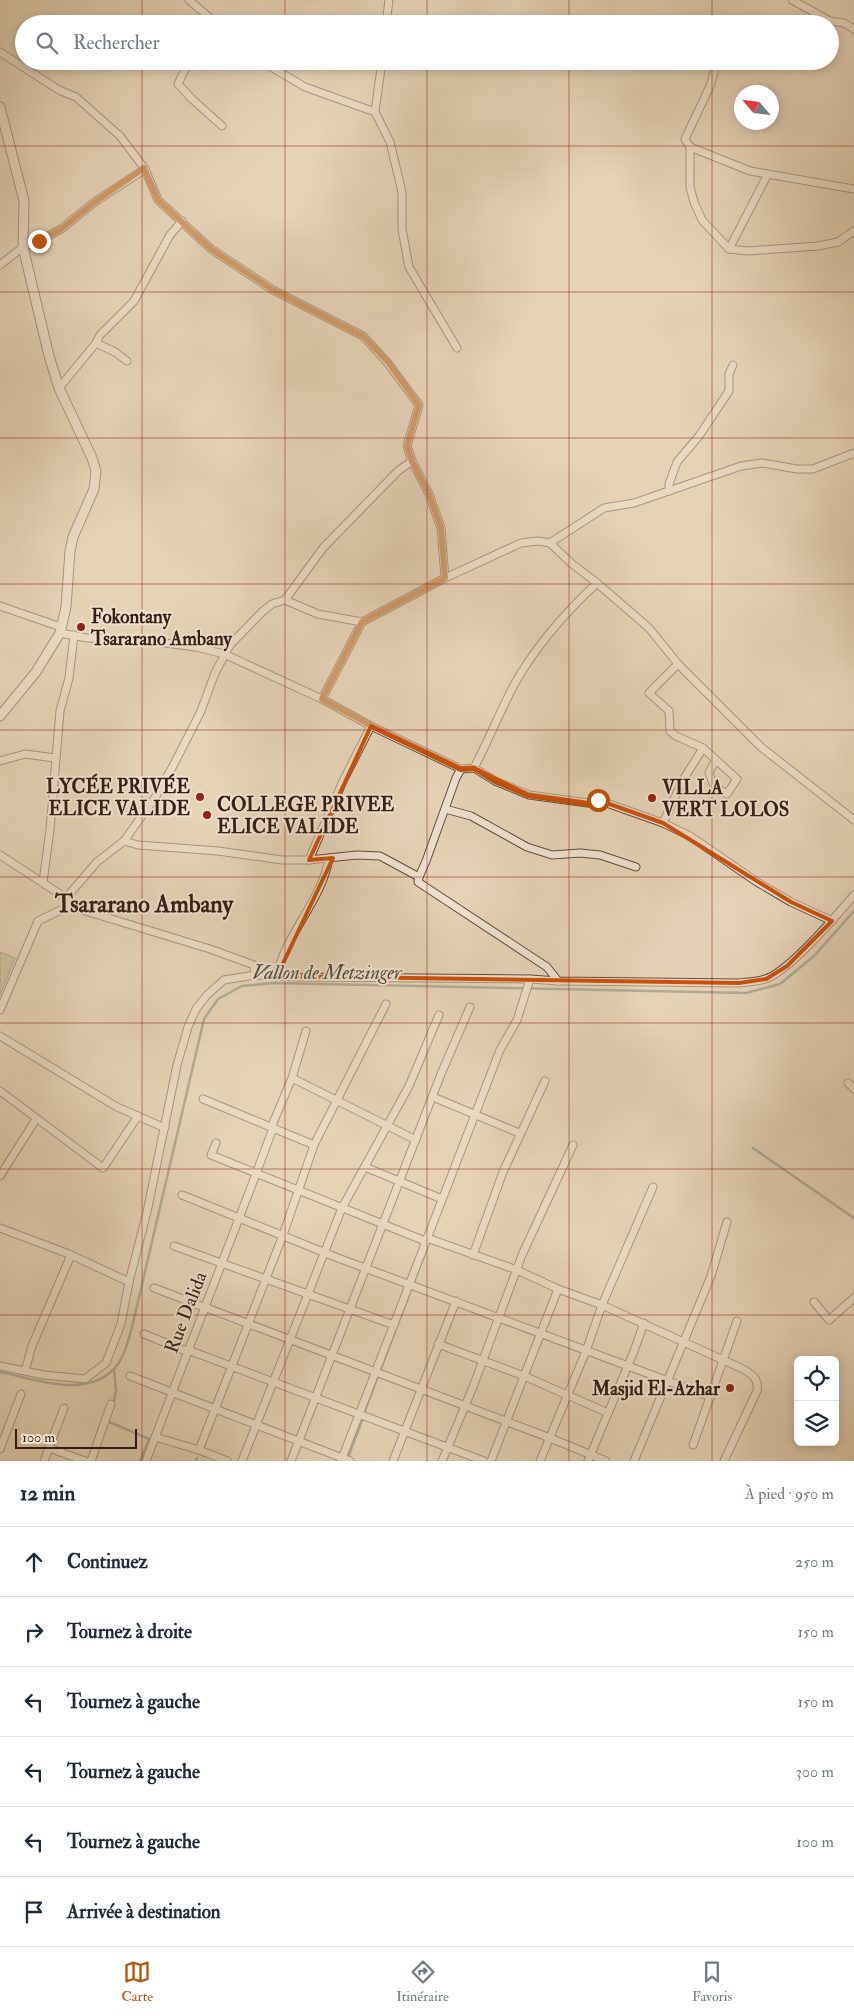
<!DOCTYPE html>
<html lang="fr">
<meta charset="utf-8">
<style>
body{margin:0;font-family:"IM FELL Double Pica",serif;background:#f2f2f3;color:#1f2937}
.controls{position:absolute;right:15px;bottom:15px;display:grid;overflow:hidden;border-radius:8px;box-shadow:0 2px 8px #0003}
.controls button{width:45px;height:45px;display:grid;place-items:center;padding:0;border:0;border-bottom:1px solid #e0e1e3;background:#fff;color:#1f2937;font:25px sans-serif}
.compass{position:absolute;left:734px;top:85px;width:45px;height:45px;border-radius:50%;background:#fff;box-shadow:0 2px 8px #0003;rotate:298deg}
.scale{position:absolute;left:15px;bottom:12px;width:122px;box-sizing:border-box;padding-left:5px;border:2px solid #361d14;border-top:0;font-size:14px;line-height:18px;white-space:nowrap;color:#361d14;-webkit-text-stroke:4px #efe2d0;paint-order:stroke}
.stop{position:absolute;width:15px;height:15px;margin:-11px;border:4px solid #b45309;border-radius:50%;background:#fff}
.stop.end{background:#b45309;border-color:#fff;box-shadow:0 1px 5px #0008}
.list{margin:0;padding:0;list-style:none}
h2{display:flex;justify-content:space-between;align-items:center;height:65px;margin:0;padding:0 20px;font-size:21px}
h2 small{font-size:16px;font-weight:400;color:#747a83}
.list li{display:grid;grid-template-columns:32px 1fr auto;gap:15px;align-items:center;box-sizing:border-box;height:70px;padding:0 20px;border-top:1px solid #e0e1e3}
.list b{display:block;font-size:19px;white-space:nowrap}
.list em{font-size:16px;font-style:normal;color:#747a83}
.icon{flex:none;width:28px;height:28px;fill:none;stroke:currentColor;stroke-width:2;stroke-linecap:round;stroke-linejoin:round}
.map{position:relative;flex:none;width:854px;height:1461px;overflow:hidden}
.search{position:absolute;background:#fff;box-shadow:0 2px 8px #0003;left:15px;right:15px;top:15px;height:55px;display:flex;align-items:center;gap:12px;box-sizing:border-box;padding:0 18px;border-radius:28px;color:#747a83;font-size:19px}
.sheet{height:485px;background:#fff}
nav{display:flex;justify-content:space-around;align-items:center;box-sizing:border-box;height:70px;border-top:1px solid #e0e1e3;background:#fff;font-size:14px;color:#747a83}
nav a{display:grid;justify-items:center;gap:2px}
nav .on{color:#b45309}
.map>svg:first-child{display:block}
</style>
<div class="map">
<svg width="854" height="1461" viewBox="0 0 854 1461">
<rect width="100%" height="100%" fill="#e6d3b7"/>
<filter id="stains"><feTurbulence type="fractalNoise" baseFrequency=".004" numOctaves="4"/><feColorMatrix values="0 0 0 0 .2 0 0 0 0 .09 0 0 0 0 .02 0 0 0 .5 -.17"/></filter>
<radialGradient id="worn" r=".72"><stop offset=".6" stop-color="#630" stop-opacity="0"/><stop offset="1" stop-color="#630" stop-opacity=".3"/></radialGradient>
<polygon fill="#b9bb8c" stroke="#786c50" points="0,952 15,958 0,995"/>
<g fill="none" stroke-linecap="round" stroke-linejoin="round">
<g stroke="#707a70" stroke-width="2.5">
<polyline points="753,1148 854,1218"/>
<path d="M0,1372C36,1379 84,1399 114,1369C125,1357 129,1338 133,1323L204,1019L218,999L242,986L274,983L746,993L780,984L814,956L854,911"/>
<polyline points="113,1405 116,1391 114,1369"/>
<polyline points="364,1413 425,1253"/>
<polyline points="107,1421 149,1439 149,1441"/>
<polyline points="347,1460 363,1418"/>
<polyline points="140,1461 149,1439"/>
<polyline points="196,1461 197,1458"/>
</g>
<defs>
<g id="minor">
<polyline points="189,0 217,24"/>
<polyline points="792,0 830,21 844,23 854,29"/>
<polyline points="386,24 389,0"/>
<polyline points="0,52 59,90 76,97 120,136 145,169 158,200 211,249 273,290 363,336 387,362 419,405 407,446 412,461 429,494 441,528 445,578"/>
<polyline points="189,61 178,84 192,99 222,126"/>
<polyline points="261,61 305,87 375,112"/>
<polyline points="382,61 375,112 390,142 402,192 402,229 409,267 457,348"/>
<polyline points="717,62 710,86 685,139 690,147 690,187 694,202 702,220 729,249 748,251 818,246 838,242 854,231"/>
<polyline points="690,147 750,171 854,189"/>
<polyline points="729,249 768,174"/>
<polyline points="0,265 23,247 39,241 61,229 96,201 145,169"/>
<polyline points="96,343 115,352 127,361"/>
<polyline points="59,388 96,343 100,335 134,301 170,235 182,221"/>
<polyline points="669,491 669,484 677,462 699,436 729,391 729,374 733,365"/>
<polyline points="550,543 604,508 634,503 741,466 762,463 797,469 813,469 854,453"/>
<polyline points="285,600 318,614 362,622"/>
<polyline points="0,606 61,627"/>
<polyline points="60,633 87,638 142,640 196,647 224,654 322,699 371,726 461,769 474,768 495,781 529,795 588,803 592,804 598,800 663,823 690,836 757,882 791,902 832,921"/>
<polyline points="678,664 649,693 669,711 670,731 676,736 703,748 737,779 727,794 714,786 709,773 715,761"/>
<polyline points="322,699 362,622 445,578 521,543 538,541 550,543 571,563 597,583 649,628 678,664 761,747 854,820"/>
<polyline points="0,761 25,754 55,758"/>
<path d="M474,768C488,741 500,712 514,685C535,647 566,612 597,583"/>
<polyline points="445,809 471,816 527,847 552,855 580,853 600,855 636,867"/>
<polyline points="663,823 683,780 703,748"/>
<polyline points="124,841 156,796 173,766 201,711 215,673 230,645 262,612 272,604 285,600 323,548 398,471 412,461"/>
<polyline points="0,855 66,898 69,906 38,921 0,1010"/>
<polyline points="309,860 343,781 371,726"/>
<polyline points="419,877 426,861 456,778 461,769"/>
<polyline points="43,882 50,830 60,711 69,678 74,635"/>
<polyline points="66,898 97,862 124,841 138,845 218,851 282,860 309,860 357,855 380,856 419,877 418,882 547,967 558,981"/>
<polyline points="69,906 210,949 254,965 255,975"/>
<path d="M277,976C285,934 322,901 329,858"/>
<polyline points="0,1036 117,1107 165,1128"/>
<polyline points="292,1078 416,1140"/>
<polyline points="848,1083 854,1089"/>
<polyline points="0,1091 103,1168 138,1116"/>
<polyline points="433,1097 519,1133"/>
<polyline points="203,1099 314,1145"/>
<polyline points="216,1143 211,1155 425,1241"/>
<polyline points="365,1167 442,1199"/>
<polyline points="0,1176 36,1119"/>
<polyline points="182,1195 338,1258 711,1397"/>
<polyline points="0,1228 69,1254 129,1282"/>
<path d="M427,1238L517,1270L558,1289L602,1305L743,1369C753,1375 759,1379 757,1391L724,1461"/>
<polyline points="174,1246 394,1325"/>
<polyline points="473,1255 503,1172 545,1081"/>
<polyline points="154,1288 550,1438 606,1461"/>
<polyline points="814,1302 829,1320 854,1298"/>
<polyline points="144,1334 183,1350 188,1350 484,1461"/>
<polyline points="438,1344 524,1376 608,1413"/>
<path d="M0,1366L44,1375L85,1379L106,1363L121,1324L129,1282L147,1212L177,1065L188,1027L196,1009L207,995L224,980L255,975L299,977L530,979L558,981L739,983C747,982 757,982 765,979C789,972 837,915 854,895"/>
<polyline points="25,1371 32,1346 71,1255"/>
<polyline points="130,1376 350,1461"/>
<polyline points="155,1437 199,1450 227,1461"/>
<polyline points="693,1445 737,1321"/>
<polyline points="49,1448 85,1461"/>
<polyline points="0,1449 21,1394"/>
<polyline points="199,1450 283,1235 314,1145 386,1004"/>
<polyline points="44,1461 64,1408"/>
<polyline points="91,1461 111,1404"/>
<polyline points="146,1461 256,1174 273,1128 273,1123 292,1078 306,1031"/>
<polyline points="242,1461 342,1208 409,1086 439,1015"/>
<polyline points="291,1461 441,1074 470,1007"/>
<polyline points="341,1461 500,1050 517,1020 530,979"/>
<polyline points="393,1461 456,1301"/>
<polyline points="442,1461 473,1387 522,1255 573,1145"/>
<polyline points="491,1461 558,1289"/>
<polyline points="540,1461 586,1351 602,1305 653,1187"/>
<polyline points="588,1461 634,1351 644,1323"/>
<polyline points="634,1461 711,1276 727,1222"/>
</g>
<polyline id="tertiary" points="0,107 24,201 23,247 49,356 59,388 92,458 96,471 94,489 73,537 70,551 66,607 60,633 36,672 0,716"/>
</defs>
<use href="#minor" stroke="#624a3d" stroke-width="9"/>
<use href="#tertiary" stroke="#624a3d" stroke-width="11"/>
<use href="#minor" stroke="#efe2d0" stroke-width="7"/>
<use href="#tertiary" stroke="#efe2d0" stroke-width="9"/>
</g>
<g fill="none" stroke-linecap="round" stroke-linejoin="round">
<polyline stroke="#b45309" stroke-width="6" points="39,241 61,229 96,201 144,168 158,200 211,249 273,290 363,336 388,362 419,405 407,446 412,461 429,494 441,528 445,578 362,622 322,699 372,726 461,769 474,768 495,781 528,795 588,804 592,804 598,800"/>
</g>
<path d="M0 0H854V1461H0ZM371,726L460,768H474L529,795L588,803L598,800L663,823L791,902L832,921L787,966L766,979L739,983L277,976L333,858L309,860Z" fill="#e6d3b7" fill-opacity=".55" fill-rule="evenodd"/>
<path fill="none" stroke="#cd500d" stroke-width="4" stroke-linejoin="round" d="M371,726L460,768H474L529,795L588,803L598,800L663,823L791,902L832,921L787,966L766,979L739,983L277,976L333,858L309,860Z"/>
<path fill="none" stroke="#8f2418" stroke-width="1" stroke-opacity="0.55" d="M142,0V24M285,0V24M427,0V24M569,0V24M712,0V24M142,61V1461M285,61V1461M427,61V1461M569,61V1461M712,61V1461M0,146H854M0,292H854M0,438H854M0,584H854M0,730H854M0,877H854M0,1023H854M0,1169H854M0,1315H854"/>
<g fill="#8f2418" stroke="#efe2d0" stroke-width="2">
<circle cx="81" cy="627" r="5"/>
<circle cx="200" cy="797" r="5"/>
<circle cx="652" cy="798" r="5"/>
<circle cx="207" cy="815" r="5"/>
<circle cx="730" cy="1388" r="5"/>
</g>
<g text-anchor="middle" stroke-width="4" stroke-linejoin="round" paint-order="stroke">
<g font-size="19" font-weight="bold" fill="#361d14" stroke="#efe2d0" text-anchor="start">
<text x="91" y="623">Fokontany<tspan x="91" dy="22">Tsararano Ambany</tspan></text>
<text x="190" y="793" text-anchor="end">LYCÉE PRIVÉE<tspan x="190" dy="22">ELICE VALIDE</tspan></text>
<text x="662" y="794">VILLA<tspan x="662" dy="22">VERT LOLOS</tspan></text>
<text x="217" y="811">COLLEGE PRIVEE<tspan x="217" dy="22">ELICE VALIDE</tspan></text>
<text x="720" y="1395" text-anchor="end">Masjid El-Azhar</text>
</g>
<g font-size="19" fill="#361d14" stroke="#efe2d0">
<text transform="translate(185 1312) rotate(-69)" y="7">Rue Dalida</text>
</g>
<g font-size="20" font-style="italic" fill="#534c42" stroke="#efe2d0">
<text x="327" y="979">Vallon de Metzinger</text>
</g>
<g font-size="24" font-weight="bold" fill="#361d14" stroke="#efe2d0">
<text x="144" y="912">Tsararano Ambany</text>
</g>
</g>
<rect width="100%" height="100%" filter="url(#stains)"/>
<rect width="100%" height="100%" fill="url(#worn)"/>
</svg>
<div class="controls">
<button><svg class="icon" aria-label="locate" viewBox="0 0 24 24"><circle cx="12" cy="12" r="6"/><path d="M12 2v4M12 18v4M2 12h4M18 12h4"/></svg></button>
<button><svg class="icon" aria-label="layers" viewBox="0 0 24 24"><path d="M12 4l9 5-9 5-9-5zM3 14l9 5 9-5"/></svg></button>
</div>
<svg class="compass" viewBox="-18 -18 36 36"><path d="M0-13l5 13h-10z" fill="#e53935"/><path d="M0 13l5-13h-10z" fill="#747a83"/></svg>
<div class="scale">100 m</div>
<div class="stop" style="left:598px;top:800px"></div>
<div class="stop end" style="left:39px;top:241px"></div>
<div class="search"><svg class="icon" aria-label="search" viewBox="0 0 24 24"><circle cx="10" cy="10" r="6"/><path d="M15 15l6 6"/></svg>Rechercher</div>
</div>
<section class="sheet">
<h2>12 min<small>À pied · 950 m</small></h2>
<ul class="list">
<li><svg class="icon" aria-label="ahead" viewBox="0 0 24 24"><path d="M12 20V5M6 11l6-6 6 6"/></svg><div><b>Continuez</b></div><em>250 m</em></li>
<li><svg class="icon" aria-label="right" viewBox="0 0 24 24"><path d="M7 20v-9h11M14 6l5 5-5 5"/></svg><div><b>Tournez à droite</b></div><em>150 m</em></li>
<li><svg class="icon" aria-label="left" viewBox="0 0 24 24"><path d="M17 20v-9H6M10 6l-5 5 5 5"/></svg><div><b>Tournez à gauche</b></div><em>150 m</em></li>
<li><svg class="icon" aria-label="left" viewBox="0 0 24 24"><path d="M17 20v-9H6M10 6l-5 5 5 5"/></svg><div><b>Tournez à gauche</b></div><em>300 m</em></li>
<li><svg class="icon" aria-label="left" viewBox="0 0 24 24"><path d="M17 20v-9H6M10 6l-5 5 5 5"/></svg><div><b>Tournez à gauche</b></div><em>100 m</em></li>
<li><svg class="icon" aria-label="arrive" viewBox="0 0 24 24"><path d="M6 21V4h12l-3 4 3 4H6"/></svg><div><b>Arrivée à destination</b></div></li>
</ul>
</section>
<nav>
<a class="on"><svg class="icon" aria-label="map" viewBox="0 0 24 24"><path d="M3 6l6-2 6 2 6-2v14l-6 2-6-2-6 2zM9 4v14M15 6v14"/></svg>Carte</a>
<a><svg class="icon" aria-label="directions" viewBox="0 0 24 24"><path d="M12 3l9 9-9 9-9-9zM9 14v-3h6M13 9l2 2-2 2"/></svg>Itinéraire</a>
<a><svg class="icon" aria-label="saved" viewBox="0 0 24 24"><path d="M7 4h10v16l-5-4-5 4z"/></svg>Favoris</a>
</nav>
